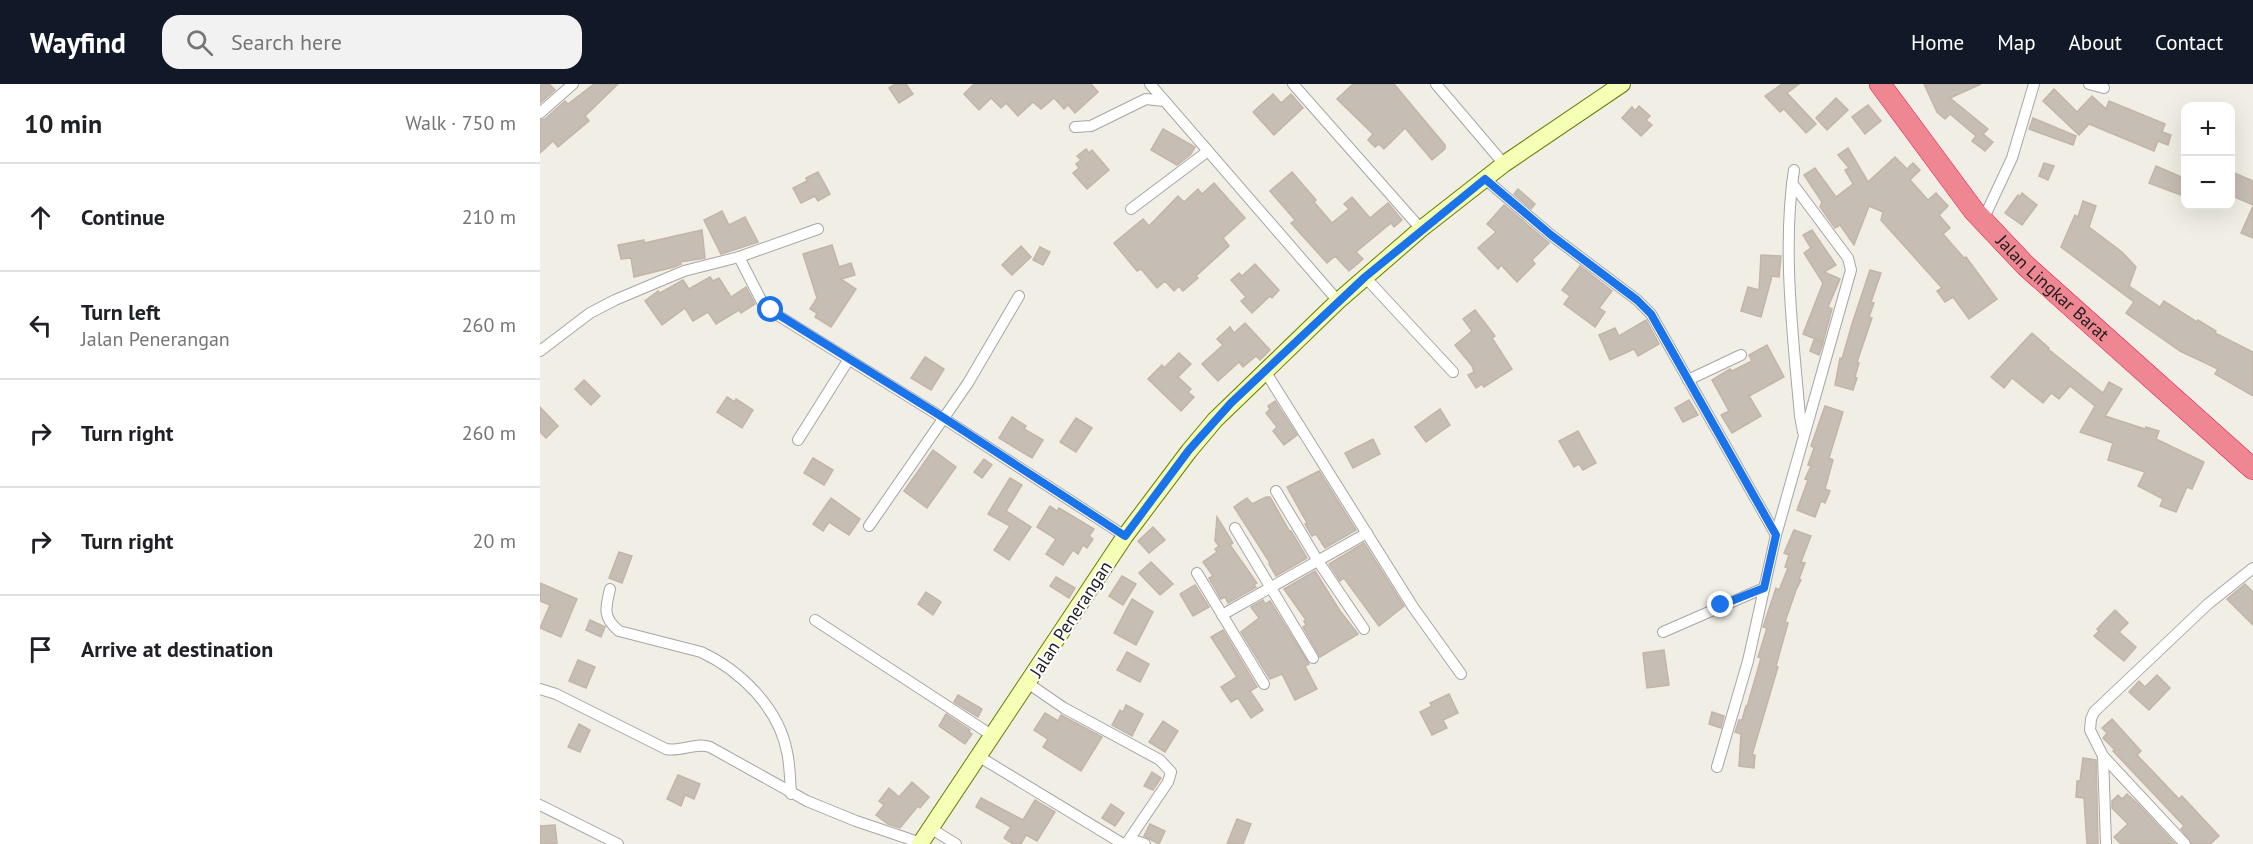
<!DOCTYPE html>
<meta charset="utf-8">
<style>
body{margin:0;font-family:"PT Sans",sans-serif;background:#f2f2f2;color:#202124}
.controls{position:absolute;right:18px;top:18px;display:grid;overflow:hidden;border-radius:12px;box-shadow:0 6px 24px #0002}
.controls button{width:54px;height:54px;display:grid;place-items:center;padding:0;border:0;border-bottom:2px solid #e0e0e0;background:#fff;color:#202124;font:30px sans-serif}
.stop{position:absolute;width:18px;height:18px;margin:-14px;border:4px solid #1a73e8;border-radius:50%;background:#fff}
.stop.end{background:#1a73e8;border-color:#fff;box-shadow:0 2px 6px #0008}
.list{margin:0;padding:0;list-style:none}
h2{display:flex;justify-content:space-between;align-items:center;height:78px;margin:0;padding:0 24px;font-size:26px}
h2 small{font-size:20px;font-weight:400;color:#757577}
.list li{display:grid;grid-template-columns:39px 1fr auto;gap:18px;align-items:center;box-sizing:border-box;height:108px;padding:0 24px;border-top:2px solid #e0e0e0}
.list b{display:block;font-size:22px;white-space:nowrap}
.list p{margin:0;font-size:20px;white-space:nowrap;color:#757577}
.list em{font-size:20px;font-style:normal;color:#757577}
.icon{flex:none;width:33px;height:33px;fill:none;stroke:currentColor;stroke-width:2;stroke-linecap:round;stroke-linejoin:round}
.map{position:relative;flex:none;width:1713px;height:760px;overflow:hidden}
header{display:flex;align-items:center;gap:36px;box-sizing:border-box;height:84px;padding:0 30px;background:#111827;color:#fff}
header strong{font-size:28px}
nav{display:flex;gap:33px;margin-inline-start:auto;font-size:21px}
.search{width:420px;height:54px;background:#f2f2f2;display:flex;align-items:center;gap:15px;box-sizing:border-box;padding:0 21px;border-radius:18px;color:#757577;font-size:22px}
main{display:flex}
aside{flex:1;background:#fff}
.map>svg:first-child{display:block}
</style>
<header>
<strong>Wayfind</strong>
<div class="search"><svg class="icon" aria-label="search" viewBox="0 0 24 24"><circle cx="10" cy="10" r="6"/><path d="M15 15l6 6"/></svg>Search here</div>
<nav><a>Home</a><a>Map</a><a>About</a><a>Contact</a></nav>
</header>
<main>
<aside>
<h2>10 min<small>Walk · 750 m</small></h2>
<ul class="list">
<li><svg class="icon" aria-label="ahead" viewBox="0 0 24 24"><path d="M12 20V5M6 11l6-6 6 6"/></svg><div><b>Continue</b></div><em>210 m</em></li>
<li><svg class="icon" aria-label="left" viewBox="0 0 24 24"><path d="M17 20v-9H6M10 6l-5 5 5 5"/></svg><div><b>Turn left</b><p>Jalan Penerangan</p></div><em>260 m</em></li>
<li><svg class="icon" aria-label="right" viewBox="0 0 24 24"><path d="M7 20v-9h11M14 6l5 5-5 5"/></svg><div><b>Turn right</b></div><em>260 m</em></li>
<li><svg class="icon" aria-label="right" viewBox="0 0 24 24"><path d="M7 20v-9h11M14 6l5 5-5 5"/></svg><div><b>Turn right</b></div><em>20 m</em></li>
<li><svg class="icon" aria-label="arrive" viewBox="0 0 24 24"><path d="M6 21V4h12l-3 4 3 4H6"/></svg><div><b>Arrive at destination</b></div></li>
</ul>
</aside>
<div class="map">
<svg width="1713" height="760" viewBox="0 0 1713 760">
<rect width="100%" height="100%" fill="#f1eee5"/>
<g fill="#c6bdb4" stroke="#c4b5a6" stroke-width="1.5">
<polygon points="0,0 9,0 15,6 0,19"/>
<polygon points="54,0 78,0 45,32 49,37 18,63 13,57 0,69 0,36 5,35 25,17 28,20"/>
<polygon points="355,0 366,0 373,10 359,19 349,4"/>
<polygon points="434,0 551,0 558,8 535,29 528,21 524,25 514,14 501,25 493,18 478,32 466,19 461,24 451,14 439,26 424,10"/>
<polygon points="813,0 854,0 905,61 905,65 892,76 865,44 844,65 839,60 835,63 828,56 833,50 797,15"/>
<polygon points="1242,0 1259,0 1247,9 1276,40 1266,49 1244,25 1240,28 1225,12"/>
<polygon points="1384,0 1441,0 1410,14 1448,45 1443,50 1453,58 1445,67 1432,57 1436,52 1410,30 1405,35 1397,28"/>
<polygon points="1514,5 1537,28 1552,12 1566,25 1569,17 1625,40 1622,48 1631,51 1628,61 1618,57 1614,67 1549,40 1539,51 1503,17"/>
<polygon points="733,10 741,19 751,10 763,24 734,51 713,28"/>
<polygon points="1296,14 1308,26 1287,46 1276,34"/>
<polygon points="1328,21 1341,37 1325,50 1312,33"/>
<polygon points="1099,22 1110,32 1106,36 1112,41 1101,52 1082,34 1092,23 1095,27"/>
<polygon points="1493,34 1536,52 1533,61 1489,45"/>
<polygon points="623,45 655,63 651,70 637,81 611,66"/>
<polygon points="1308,64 1328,98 1355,73 1367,85 1373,79 1380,86 1370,96 1388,116 1396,109 1408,122 1399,131 1410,144 1403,150 1424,174 1426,173 1457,215 1429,235 1413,213 1405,218 1397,207 1402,204 1341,136 1343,128 1329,122 1314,161 1300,141 1295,144 1280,123 1282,118 1264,91 1275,84 1296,113 1313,100 1305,86 1309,84 1298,71"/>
<polygon points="546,65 549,69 552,66 569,86 547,105 533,89 539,84 536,80 541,76 537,72"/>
<polygon points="1504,79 1514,82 1508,96 1499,92"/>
<polygon points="1616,82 1646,95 1646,113 1609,99"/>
<polygon points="1690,87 1713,97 1713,121 1690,111"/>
<polygon points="278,88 290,110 278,117 275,112 261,119 253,104 267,97 266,94"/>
<polygon points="752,88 776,116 774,118 792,139 809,125 804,120 812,113 830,134 848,119 862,136 854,143 851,139 816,168 823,175 809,187 795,172 787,179 751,139 755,136 730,107"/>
<polygon points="674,99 705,134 683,154 689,162 656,192 658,194 643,207 639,202 634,207 625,197 617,204 601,185 597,187 574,159 603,135 609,142 638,112 644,118 658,105 662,110"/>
<polygon points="978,105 995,120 991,125 974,110"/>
<polygon points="1482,109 1497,121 1482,141 1465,129 1478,111 1480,113"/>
<polygon points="1543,117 1556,122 1549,143 1582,168 1596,183 1589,202 1620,223 1624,217 1657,238 1658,236 1676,247 1675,249 1713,268 1713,312 1675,290 1678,285 1640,267 1586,229 1594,218 1521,163 1535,131 1538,133"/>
<polygon points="964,121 1009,159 992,176 995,180 977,198 961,181 958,185 938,164 956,148 947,140"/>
<polygon points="1713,122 1713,154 1701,149"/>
<polygon points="182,127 189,141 205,133 218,158 181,170 164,136"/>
<polygon points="162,146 165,174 140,178 141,180 134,183 94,193 91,174 81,175 78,161 104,156 104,159"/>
<polygon points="1272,146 1296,181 1284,188 1300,195 1288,223 1292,225 1283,258 1263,250 1283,199 1264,169 1271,164 1263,151"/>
<polygon points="292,161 299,183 311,179 315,191 301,195 316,205 291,243 275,233 277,229 270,225 277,214 263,170"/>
<polygon points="481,162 491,173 472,191 462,181"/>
<polygon points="500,163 510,168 503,181 493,176"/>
<polygon points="1221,171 1241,172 1239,193 1232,192 1221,233 1201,227 1208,203 1219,206"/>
<polygon points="715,180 739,206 732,214 730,212 712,229 701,217 706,213 691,196 699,189 702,192"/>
<polygon points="1040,182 1072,207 1059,224 1065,228 1055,243 1024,220 1030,212 1022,206"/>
<polygon points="1330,186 1341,189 1331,218 1334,219 1329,233 1332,234 1317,278 1319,279 1315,293 1317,294 1313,306 1295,301 1300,274 1302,275 1312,240"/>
<polygon points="170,193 173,197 179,194 191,213 206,203 215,220 201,229 199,226 176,240 168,228 153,237 145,224 122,241 105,217 118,207 120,209 143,196 149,205"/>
<polygon points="935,226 955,252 952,254 972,285 944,303 942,300 936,304 928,291 934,288 932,282 915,261 932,247 923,235"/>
<polygon points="1106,236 1119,260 1098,272 1094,265 1070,276 1059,251 1075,244 1079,252"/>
<polygon points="705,239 730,266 720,276 716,272 703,283 699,278 678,297 662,280 683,261 677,255 690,243 694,249"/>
<polygon points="1492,249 1509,264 1508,265 1563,309 1569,298 1582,305 1565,332 1605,345 1606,343 1619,347 1616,355 1664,378 1652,405 1647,403 1636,428 1620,422 1623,415 1598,402 1605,388 1568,376 1573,359 1540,348 1555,322 1530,302 1519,315 1511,309 1503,319 1472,294 1464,304 1451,293"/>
<polygon points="1274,256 1283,259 1279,271 1270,267"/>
<polygon points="1227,261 1244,293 1209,312 1221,332 1192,349 1181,331 1189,327 1172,296 1190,285 1192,287 1212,277 1209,271"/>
<polygon points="639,269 651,280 638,293 651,305 648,308 654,313 641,327 608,295 622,281 624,284"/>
<polygon points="385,273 404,285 391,306 371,294"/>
<polygon points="44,296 60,312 51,321 35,305"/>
<polygon points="187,313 195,318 196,315 213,326 202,344 177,328"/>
<polygon points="1149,316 1158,331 1143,338 1135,324"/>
<polygon points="735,317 757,351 744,361 733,347 737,343 726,329 730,325 728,322"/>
<polygon points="1285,322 1303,328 1289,374 1293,376 1285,405 1290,407 1285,419 1281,417 1275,433 1257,426 1268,396 1265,395 1271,382 1268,381 1274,364 1271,362"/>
<polygon points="0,323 18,342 6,354 0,348"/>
<polygon points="900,325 910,341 886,358 875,343"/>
<polygon points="472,333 486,342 484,345 503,356 492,374 459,354"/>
<polygon points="536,334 552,344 536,368 520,358"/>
<polygon points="1038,347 1056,379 1043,386 1039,380 1034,383 1019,357"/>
<polygon points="833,355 840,370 813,384 805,369"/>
<polygon points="393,366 416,383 387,424 364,407"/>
<polygon points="273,374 293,386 284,401 264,389"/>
<polygon points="444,375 452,381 442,394 434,388"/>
<polygon points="779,387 816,446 785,464 776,450 772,452 765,440 767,439 747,403"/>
<polygon points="470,394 482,401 466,427 491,443 469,476 454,466 470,442 448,430"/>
<polygon points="726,413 730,413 750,448 751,447 767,474 736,492 729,480 730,479 694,423 707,414 712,420"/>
<polygon points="291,414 320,435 309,451 289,438 283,447 273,440"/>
<polygon points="510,422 517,427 519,424 554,445 549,452 553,455 547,464 543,461 538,470 533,466 523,481 506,470 516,455 497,443"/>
<polygon points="677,433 693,459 690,461 717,499 714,501 716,503 688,519 685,513 681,515 669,494 673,492 663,478 677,468 675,465 679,462 675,457"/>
<polygon points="613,443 625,456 609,469 598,457"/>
<polygon points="1254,446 1271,452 1261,478 1265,479 1259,495 1261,496 1256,506 1245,538 1248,539 1236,582 1238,583 1212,671 1215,671 1214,684 1199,682 1201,650 1195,648 1199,636 1202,636 1206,622 1207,623 1221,574 1218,573 1227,544 1223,543 1236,504 1239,506 1248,484 1245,483 1249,471 1244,469"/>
<polygon points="824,459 864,522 839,542 804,494 800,497 789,480"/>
<polygon points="79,468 92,472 82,499 69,494"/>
<polygon points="611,478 633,500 620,511 599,489"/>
<polygon points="775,487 800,527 818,550 780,573 763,543 766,541 764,537 766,536 744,505"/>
<polygon points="582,492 596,500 583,521 569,512"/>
<polygon points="516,493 535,504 529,514 510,502"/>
<polygon points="0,499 37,515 21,553 0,544 10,521 0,517"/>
<polygon points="1705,500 1713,508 1713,541 1687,515"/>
<polygon points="655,501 669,523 653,532 640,510"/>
<polygon points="386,508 401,518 393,531 378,520"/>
<polygon points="592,515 613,528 596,561 574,549"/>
<polygon points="723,516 725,520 730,517 769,580 765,582 777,605 755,616 742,590 730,595 701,548 719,534 711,523"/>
<polygon points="1575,526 1588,539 1579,548 1596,563 1584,577 1554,552 1559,547 1557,545"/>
<polygon points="50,536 65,543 61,553 46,546"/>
<polygon points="683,546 717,603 710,607 723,626 711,634 698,614 691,618 681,603 697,593 671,553"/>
<polygon points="1124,566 1129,601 1107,604 1103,569"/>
<polygon points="587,568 609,580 600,598 577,586"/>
<polygon points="38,576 55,583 46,604 29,597"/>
<polygon points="1617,591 1630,604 1609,626 1589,608 1599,597 1605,603"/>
<polygon points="909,610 918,629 903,636 907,644 892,651 880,628 892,622 890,619"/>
<polygon points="418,611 442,625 438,633 414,618"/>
<polygon points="586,621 603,630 592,652 572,641 580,626 583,628"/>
<polygon points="1172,628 1184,632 1181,644 1169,640"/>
<polygon points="505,629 518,637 521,631 562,653 541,687 503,663 508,655 494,646"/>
<polygon points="406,630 430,646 429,648 432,650 425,660 399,642"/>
<polygon points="1572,635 1601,667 1597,671 1639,715 1642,712 1679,752 1670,760 1652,760 1641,745 1644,742 1573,667 1575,666 1563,654 1567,649 1562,644"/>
<polygon points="623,637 638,647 625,668 609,658"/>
<polygon points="39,640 50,646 40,668 28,663"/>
<polygon points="1543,674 1556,676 1558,760 1547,760 1544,714 1536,713 1537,697 1540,697"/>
<polygon points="612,688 621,694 613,706 604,702"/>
<polygon points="138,691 160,700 154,715 145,711 141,722 127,715"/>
<polygon points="372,698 389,713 380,724 378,722 360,744 348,740 336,731 344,721 339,717 349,704 359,713"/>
<polygon points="1587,710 1598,720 1635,760 1581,760 1574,753 1588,740 1572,724 1572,717 1578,711 1582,715"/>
<polygon points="441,714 483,736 495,716 515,728 497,757 486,751 481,760 473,760 464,754 471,743 436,723"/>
<polygon points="571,720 584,729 575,742 562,734"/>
<polygon points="697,735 711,740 703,760 687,760"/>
<polygon points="610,740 625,747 619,760 604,752"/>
<polygon points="15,741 17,759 0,760 0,742"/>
</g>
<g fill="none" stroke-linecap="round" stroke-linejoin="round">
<defs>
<g id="street">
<polyline points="610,0 798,217"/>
<polyline points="753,0 881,145"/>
<polyline points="896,0 964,80"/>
<polyline points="1549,0 1564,4"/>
<polyline points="0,29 33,0"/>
<polyline points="535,43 551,42 606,15 624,17"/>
<path d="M1254,86C1242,163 1253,253 1260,332L1263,348"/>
<polyline points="945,95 1011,151 1097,216 1111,230 1236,451"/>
<polyline points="591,125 668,67"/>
<polyline points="1443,136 1472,74 1494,0"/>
<polyline points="199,173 223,220 231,227 403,334 585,452"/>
<polyline points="825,193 913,288"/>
<polyline points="0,267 50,229 75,216 144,187 199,173 278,145"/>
<polyline points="725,287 873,523 921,590"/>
<polyline points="1148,296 1201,271"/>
<polyline points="258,356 309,275"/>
<polyline points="736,407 778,477 824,545"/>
<polyline points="329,442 428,299 479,212"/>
<polyline points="695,444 773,574"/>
<polyline points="657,489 724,600"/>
<path d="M70,505C65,525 63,534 79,547L161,568C200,586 239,624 247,668C250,681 250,696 251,710"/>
<polyline points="682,531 827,449"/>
<polyline points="275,536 453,652"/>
<polyline points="1123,548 1224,504"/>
<polyline points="489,600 524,624 620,676 631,688 628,698 586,760"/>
<path d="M0,605L16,610L126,665C141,668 155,658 170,663L267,717L316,737L381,759"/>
<polyline points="438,672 583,760"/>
<polyline points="1563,672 1645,760"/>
<polyline points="1177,683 1208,577 1236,451 1311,186 1308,174 1252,99"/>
<polyline points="0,721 78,760"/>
<polyline points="390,744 416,760"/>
<polyline points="590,755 605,760"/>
<polyline points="1566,760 1563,672 1550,646 1551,635 1554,628 1668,520 1713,484"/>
</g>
<polyline id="secondary" points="380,760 585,452 649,367 675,336 798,217 881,145 964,80 1082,0"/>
<g id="highway">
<path id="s1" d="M1340,0L1434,127L1486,182L1713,385"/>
</g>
</defs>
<use href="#street" stroke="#a6a6a6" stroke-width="12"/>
<use href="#secondary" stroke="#667d00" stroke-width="18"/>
<use href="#highway" stroke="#ea1750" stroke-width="22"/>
<use href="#street" stroke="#fff" stroke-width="10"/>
<use href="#secondary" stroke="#f5ffb5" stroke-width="16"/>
<use href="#highway" stroke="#ee8792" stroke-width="21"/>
</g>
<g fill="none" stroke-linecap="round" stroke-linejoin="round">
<polyline stroke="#1a73e8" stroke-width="8" points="231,226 404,334 585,452 649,366 691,319 825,193 945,95 1011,151 1097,216 1111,230 1236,451 1224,504 1181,521"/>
</g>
<g text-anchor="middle" stroke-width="4.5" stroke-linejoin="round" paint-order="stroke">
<g font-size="18" fill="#1f1f1f" stroke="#fff">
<text dy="6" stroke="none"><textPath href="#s1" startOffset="268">Jalan Lingkar Barat</textPath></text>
<text transform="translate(531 535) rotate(-57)" y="6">Jalan Penerangan</text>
</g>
</g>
</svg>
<div class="controls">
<button>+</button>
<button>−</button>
</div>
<div class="stop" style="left:231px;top:226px"></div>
<div class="stop end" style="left:1181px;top:521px"></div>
</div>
</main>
